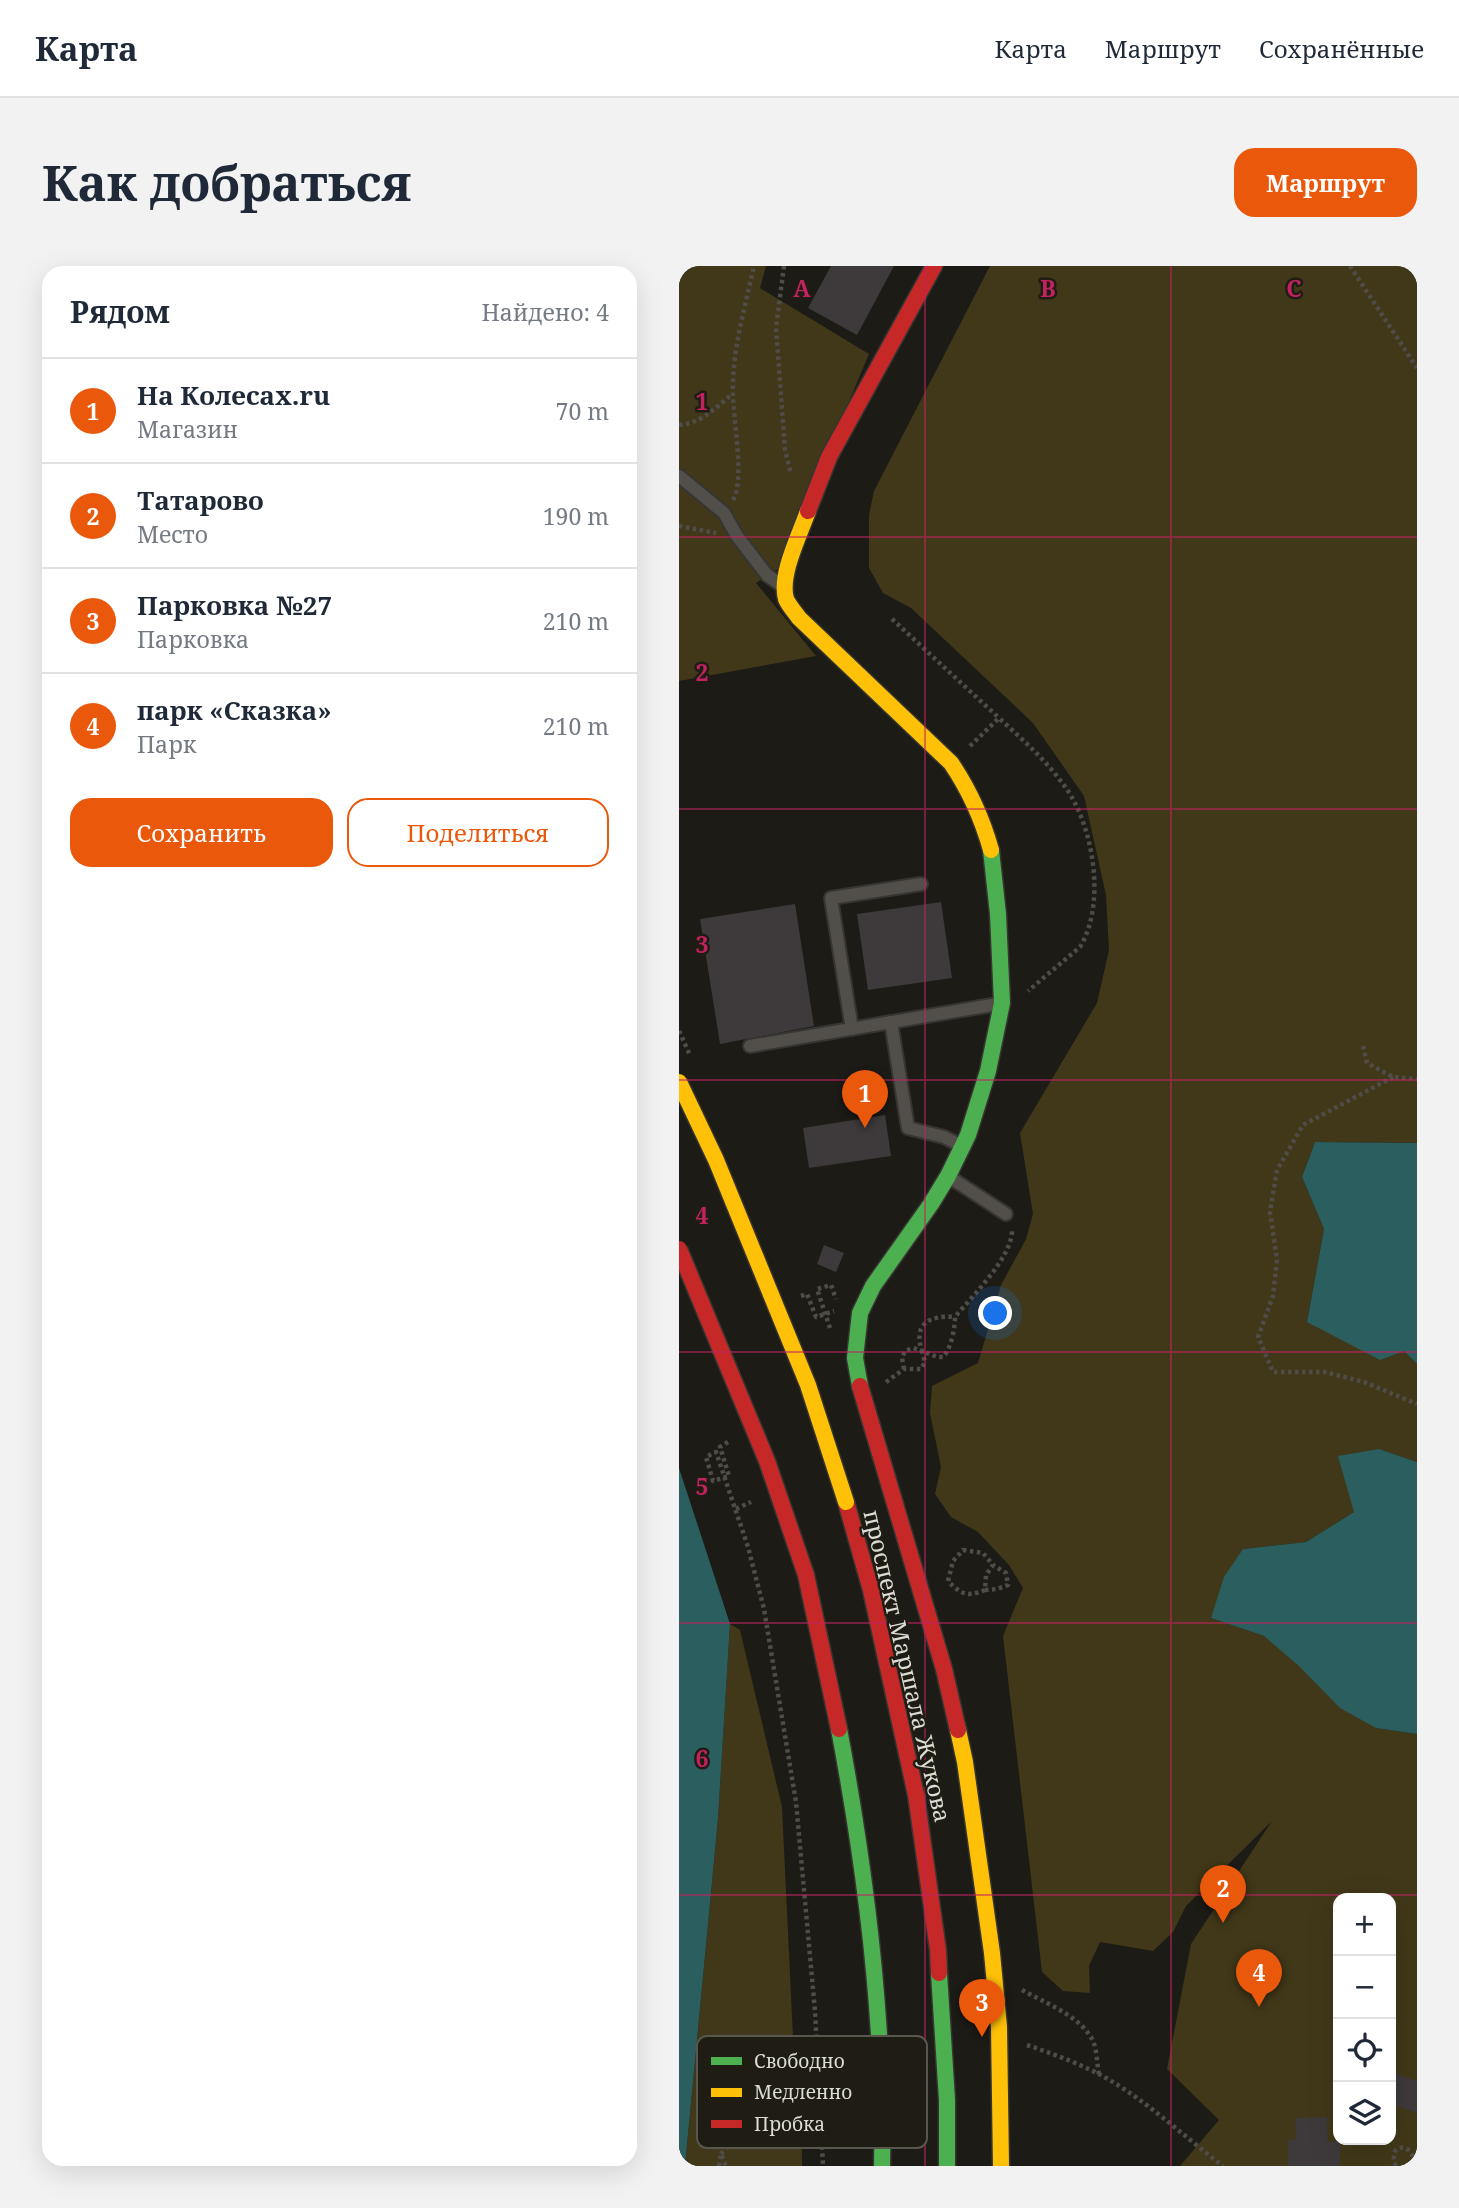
<!DOCTYPE html>
<html lang="ru">
<meta charset="utf-8">
<style>
body{margin:0;font-family:"Noto Serif",serif;background:#f2f2f3;color:#1f2937}
.controls{position:absolute;right:21px;bottom:21px;display:grid;overflow:hidden;border-radius:14px;box-shadow:0 7px 28px #0002}
.controls button{width:63px;height:63px;display:grid;place-items:center;padding:0;border:0;border-bottom:2px solid #e0e1e3;background:#fff;color:#1f2937;font:35px sans-serif}
.you{position:absolute;left:317px;top:1048px;width:24px;height:24px;margin:-18px;border:5px solid #fff;border-radius:50%;background:#1a73e8;box-shadow:0 0 0 10px #1a73e833}
.badge{display:grid;place-items:center;width:46px;height:46px;border-radius:50%;background:#ea580c;color:#fff;font-size:23px;font-weight:700}
.pin{position:absolute;translate:-50% -58px;filter:drop-shadow(0 2px 4px #0008)}
.pin::after{content:'';position:absolute;top:37px;width:24px;height:21px;background:inherit;clip-path:polygon(0 0,100% 0,50% 100%)}
.list{margin:0;padding:0;list-style:none}
h2{display:flex;justify-content:space-between;align-items:center;height:91px;margin:0;padding:0 28px;font-size:30px}
h2 small{font-size:23px;font-weight:400;color:#747a83}
.list li{display:grid;grid-template-columns:46px 1fr auto;gap:21px;align-items:center;box-sizing:border-box;height:105px;padding:0 28px;border-top:2px solid #e0e1e3}
.list b{display:block;font-size:26px;white-space:nowrap}
.list p{margin:0;font-size:23px;white-space:nowrap;color:#747a83}
.list em{font-size:23px;font-style:normal;color:#747a83}
.actions{display:flex;gap:14px;padding:21px 28px}
.actions a{flex:1;padding:16px 0;border:2px solid #ea580c;border-radius:21px;text-align:center;font-size:24px;color:#ea580c}
.actions .main{background:#ea580c;color:#fff}
.icon{flex:none;width:38px;height:38px;fill:none;stroke:currentColor;stroke-width:2;stroke-linecap:round;stroke-linejoin:round}
.map{position:relative;flex:none;width:738px;height:1900px;overflow:hidden;border-radius:21px}
header{display:flex;align-items:center;gap:42px;box-sizing:border-box;height:98px;padding:0 35px;background:#fff;border-bottom:2px solid #e0e1e3}
header strong{font-size:33px}
nav{display:flex;gap:38px;margin-inline-start:auto;font-size:24px}
.intro{display:flex;align-items:center;justify-content:space-between;box-sizing:border-box;height:168px;padding:0 42px}
h1{margin:0;font-size:49px}
.button{padding:18px 32px;border-radius:21px;background:#ea580c;color:#fff;font-size:24px;font-weight:700}
main{display:flex;gap:42px;padding:0 42px}
aside{flex:1;background:#fff;border-radius:21px;box-shadow:0 7px 28px #0002}
.map>svg:first-child{display:block}
</style>
<header>
<strong>Карта</strong>
<nav><a>Карта</a><a>Маршрут</a><a>Сохранённые</a></nav>
</header>
<div class="intro"><h1>Как добраться</h1><a class="button">Маршрут</a></div>
<main>
<aside>
<h2>Рядом<small>Найдено: 4</small></h2>
<ul class="list">
<li><span class="badge">1</span><div><b>На Колесах.ru</b><p>Магазин</p></div><em>70 m</em></li>
<li><span class="badge">2</span><div><b>Татарово</b><p>Место</p></div><em>190 m</em></li>
<li><span class="badge">3</span><div><b>Парковка №27</b><p>Парковка</p></div><em>210 m</em></li>
<li><span class="badge">4</span><div><b>парк «Сказка»</b><p>Парк</p></div><em>210 m</em></li>
</ul>
<div class="actions"><a class="main">Сохранить</a><a>Поделиться</a></div>
</aside>
<div class="map">
<svg width="738" height="1900" viewBox="0 0 738 1900">
<rect width="100%" height="100%" fill="#1c1b16"/>
<g fill="#413819" fill-rule="evenodd">
<polygon points="0,0 87,0 81,22 190,88 100,302 77,317 137,390 0,415"/>
<path d="M311,0H738V877L636,876L623,911L645,963L628,1056L725,1085L738,1098V1196L700,1183L675,1246L627,1276L564,1283L532,1352L585,1370L697,1462L738,1468V1900H501L540,1854L488,1803L512,1678L593,1555L507,1640L494,1666L474,1685L421,1676L410,1700L411,1727L384,1725L363,1706L324,1370L344,1322L330,1299L299,1266L272,1251L256,1228L262,1201L251,1147L253,1120L299,1097L322,1019L347,973L354,948L341,867L418,737L430,684L427,629L405,530L354,457L232,342L204,327L190,302V249L195,225ZM659,1632H712V1874H659Z"/>
<polygon points="51,1358 61,1364 103,1541 116,1813 122,1812 123,1900 6,1900 39,1553"/>
</g>
<g fill="#2b5e5e">
<polygon points="636,876 738,877 738,1098 725,1085 701,1094 628,1056 645,963 623,911"/>
<polygon points="700,1183 738,1196 738,1468 697,1462 661,1442 621,1401 585,1370 532,1352 545,1311 564,1283 627,1276 675,1246 659,1190"/>
<polygon points="0,1202 51,1358 39,1553 6,1900 0,1900"/>
</g>
<g fill="#3e393b">
<polygon points="152,0 215,0 178,69 129,42"/>
<polygon points="262,636 273,712 189,724 178,648"/>
<polygon points="116,638 135,760 41,778 21,653"/>
<polygon points="206,849 212,890 130,902 124,862"/>
<polygon points="145,979 165,987 157,1006 138,998"/>
<polygon points="712,1806 738,1815 738,1847 712,1838"/>
<polygon points="648,1851 649,1876 661,1875 661,1900 609,1900 609,1874 617,1874 616,1852"/>
</g>
<g fill="none" stroke-linecap="round" stroke-linejoin="round">
<defs>
<g id="lane">
<polyline points="0,210 45,247 58,270 88,309 102,319"/>
<polyline points="212,756 229,862 265,871 283,880"/>
<polyline points="173,763 152,632 242,618"/>
<polyline points="71,780 319,738"/>
<polyline points="269,910 327,948"/>
</g>
<g id="fast">
<polyline points="181,1120 176,1092 181,1047 194,1020 252,938 269,910 289,869 309,805 323,737 319,648 312,584"/>
<polyline points="260,1707 268,1834 268,1900"/>
</g>
<g id="slow">
<path d="M129,245C121,268 100,309 107,333C110,340 116,346 120,352L272,497C291,525 303,552 312,584"/>
<polyline points="279,1464 286,1496 313,1687 320,1761 322,1900"/>
</g>
<g id="jam">
<polyline points="129,245 150,191 255,0"/>
<polyline points="181,1120 265,1403 279,1464"/>
<polyline points="167,1236 192,1324 237,1529 259,1684 260,1707"/>
</g>
</defs>
<use href="#lane" stroke="#363531" stroke-width="16"/>
<use href="#fast" stroke="#363531" stroke-width="19"/>
<use href="#slow" stroke="#363531" stroke-width="19"/>
<use href="#jam" stroke="#363531" stroke-width="19"/>
<g stroke="#504d49" stroke-width="4.5" stroke-dasharray="3.5 3.5" stroke-linecap="butt">
<polyline points="105,0 97,62 106,184 112,208"/>
<polyline points="671,0 738,102"/>
<path d="M0,159C22,157 37,142 53,128"/>
<path d="M54,234C66,215 54,152 54,127C53,84 66,42 75,0"/>
<polyline points="0,260 37,267"/>
<polyline points="213,353 320,452"/>
<path d="M291,480L320,452C344,474 368,495 387,522C415,562 427,638 401,681L349,725"/>
<polyline points="0,765 11,789"/>
<polyline points="684,780 688,797 714,811 738,813"/>
<polyline points="714,811 624,859 598,904 591,946 598,994 594,1030 579,1071 594,1106 646,1106 685,1116 738,1138"/>
<polyline points="122,1030 128,1028 137,1051 155,1045"/>
<polyline points="151,1062 138,1023 152,1019 157,1033"/>
<path d="M225,1103L223,1092L226,1085L234,1082L243,1085C234,1058 250,1049 276,1051"/>
<path d="M207,1116L225,1103H242L246,1096L243,1085L258,1091H264C272,1083 276,1062 276,1051C293,1030 335,990 333,962"/>
<polyline points="49,1176 41,1181 50,1210 34,1215 27,1191 37,1186 69,1281 85,1343 117,1536 136,1745 144,1900"/>
<polyline points="57,1243 72,1236"/>
<path d="M284,1284L304,1287L314,1299L307,1309L306,1324C288,1331 283,1329 269,1315L274,1295Z"/>
<polyline points="306,1324 318,1323 329,1319 327,1307 314,1299"/>
<path d="M343,1724C366,1737 402,1750 414,1775C418,1784 418,1798 420,1808"/>
<path d="M348,1779C372,1787 396,1796 418,1807C464,1831 503,1869 544,1900"/>
<polyline points="42,1888 74,1850 96,1813 120,1788 138,1776"/>
<polyline points="40,1900 42,1888 47,1900"/>
<path d="M717,1900C706,1875 738,1876 734,1900"/>
</g>
<use href="#lane" stroke="#524e49" stroke-width="12"/>
<use href="#fast" stroke="#4caf50" stroke-width="16"/>
<use href="#slow" stroke="#ffc107" stroke-width="16"/>
<use href="#jam" stroke="#c62828" stroke-width="16"/>
<defs>
<path id="fast-bridge" d="M160,1463C187,1606 206,1754 203,1900"/>
<polyline id="slow-bridge" points="0,816 37,894 129,1119 167,1236"/>
<polyline id="jam-bridge" points="0,983 88,1195 127,1309 160,1463"/>
</defs>
<use href="#fast-bridge" stroke="#363531" stroke-width="19" stroke-linecap="butt"/>
<use href="#slow-bridge" stroke="#363531" stroke-width="19" stroke-linecap="butt"/>
<use href="#jam-bridge" stroke="#363531" stroke-width="19" stroke-linecap="butt"/>
<use href="#fast-bridge" stroke="#4caf50" stroke-width="16"/>
<use href="#slow-bridge" stroke="#ffc107" stroke-width="16"/>
<use href="#jam-bridge" stroke="#c62828" stroke-width="16"/>
</g>
<path fill="none" stroke="#c32261" stroke-width="2" stroke-opacity="0.55" d="M246,0V1900M492,0V1900M0,271H738M0,543H738M0,814H738M0,1086H738M0,1357H738M0,1629H738"/>
<g text-anchor="middle" stroke-width="5" stroke-linejoin="round" paint-order="stroke">
<g font-size="23" fill="#dcdbd4" stroke="#1f1d13">
<text transform="translate(228 1400) rotate(77)" y="8">проспект Маршала Жукова</text>
</g>
</g>
<rect x="18" y="1770" width="230" height="112" rx="10" fill="#1f1d13" stroke="#58564d" stroke-width="2"/>
<rect x="32" y="1791" width="31" height="8" fill="#4caf50"/>
<rect x="32" y="1822" width="31" height="9" fill="#ffc107"/>
<rect x="32" y="1854" width="31" height="8" fill="#c62828"/>
<g font-size="19" fill="#dcdbd4">
<text x="75" y="1802">Свободно</text>
<text x="75" y="1833">Медленно</text>
<text x="75" y="1865">Пробка</text>
</g>
<g font-size="23" text-anchor="middle" font-weight="bold" fill="#c32261" stroke="#1f1d13" stroke-width="5" stroke-linejoin="round" paint-order="stroke">
<text x="123" y="31">A</text>
<text x="369" y="31">B</text>
<text x="615" y="31">C</text>
<text x="23" y="144">1</text>
<text x="23" y="415">2</text>
<text x="23" y="687">3</text>
<text x="23" y="958">4</text>
<text x="23" y="1229">5</text>
<text x="23" y="1501">6</text>
</g>
</svg>
<div class="controls">
<button>+</button>
<button>−</button>
<button><svg class="icon" aria-label="locate" viewBox="0 0 24 24"><circle cx="12" cy="12" r="6"/><path d="M12 2v4M12 18v4M2 12h4M18 12h4"/></svg></button>
<button><svg class="icon" aria-label="layers" viewBox="0 0 24 24"><path d="M12 4l9 5-9 5-9-5zM3 14l9 5 9-5"/></svg></button>
</div>
<div class="you"></div>
<div class="pin badge" style="left:186px;top:862px">1</div>
<div class="pin badge" style="left:544px;top:1657px">2</div>
<div class="pin badge" style="left:303px;top:1771px">3</div>
<div class="pin badge" style="left:580px;top:1741px">4</div>
</div>
</main>
